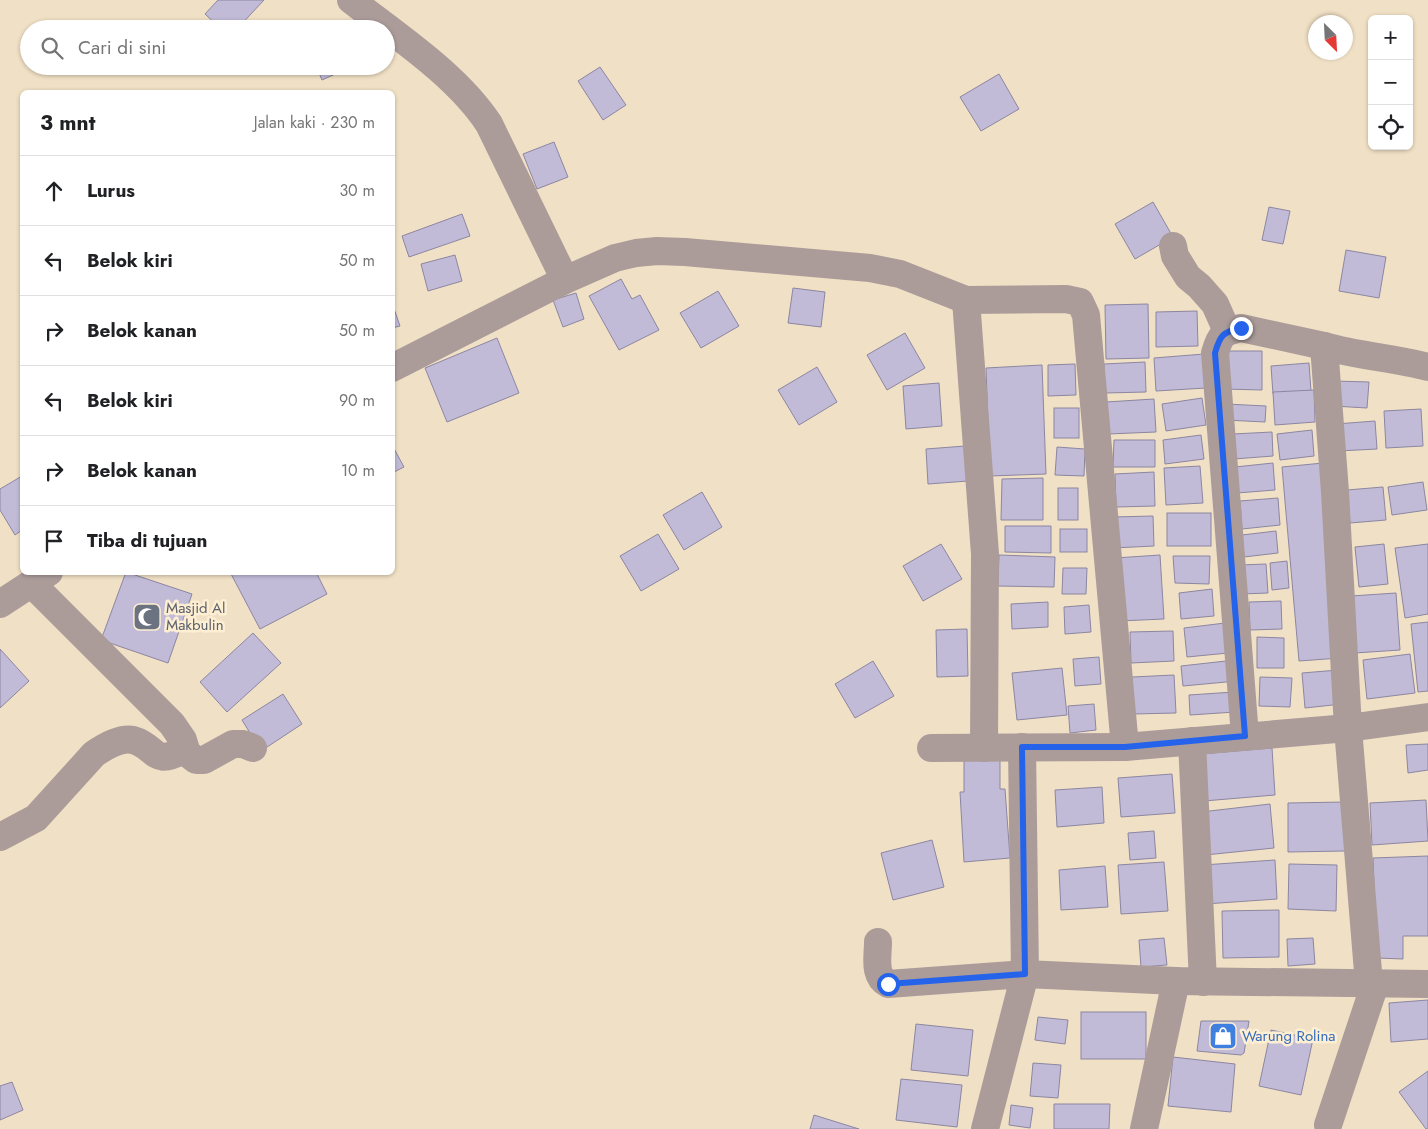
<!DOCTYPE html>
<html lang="id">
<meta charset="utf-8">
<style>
body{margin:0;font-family:Jost,sans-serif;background:#f6f6f6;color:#202124}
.controls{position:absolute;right:15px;top:15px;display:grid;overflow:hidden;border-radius:8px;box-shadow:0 1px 4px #0004}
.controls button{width:45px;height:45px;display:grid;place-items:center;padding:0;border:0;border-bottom:1px solid #e0e0e0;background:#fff;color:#202124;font:25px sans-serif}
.compass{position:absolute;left:1308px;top:15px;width:45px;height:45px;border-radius:50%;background:#fff;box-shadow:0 1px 4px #0004;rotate:156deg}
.stop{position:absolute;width:15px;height:15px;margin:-11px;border:4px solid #2563eb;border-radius:50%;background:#fff}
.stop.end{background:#2563eb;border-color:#fff;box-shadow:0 1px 5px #0008}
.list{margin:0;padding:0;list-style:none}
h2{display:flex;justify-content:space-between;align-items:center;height:65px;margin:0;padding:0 20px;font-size:21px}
h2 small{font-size:16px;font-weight:400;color:#757577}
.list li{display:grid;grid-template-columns:32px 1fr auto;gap:15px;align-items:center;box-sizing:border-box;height:70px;padding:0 20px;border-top:1px solid #e0e0e0}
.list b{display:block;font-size:19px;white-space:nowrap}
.list em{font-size:16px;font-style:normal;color:#757577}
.icon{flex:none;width:28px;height:28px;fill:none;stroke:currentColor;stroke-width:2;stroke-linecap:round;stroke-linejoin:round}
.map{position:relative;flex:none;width:1428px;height:1129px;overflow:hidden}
.search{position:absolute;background:#fff;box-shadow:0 1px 4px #0004;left:20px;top:20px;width:375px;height:55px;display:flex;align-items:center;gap:12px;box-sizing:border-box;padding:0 18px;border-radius:28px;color:#757577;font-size:19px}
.panel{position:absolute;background:#fff;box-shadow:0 1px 4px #0004;left:20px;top:90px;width:375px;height:485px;border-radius:8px}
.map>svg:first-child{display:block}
</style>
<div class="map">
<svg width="1428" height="1129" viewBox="0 0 1428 1129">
<rect width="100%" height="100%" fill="#f0e0c5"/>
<g fill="#c1bbd7" stroke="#8c86a1">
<polygon points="218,0 264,0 237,29 221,29 205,14"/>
<polygon points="316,66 353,66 322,80"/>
<polygon points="600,67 626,105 603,120 578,81"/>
<polygon points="999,74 1019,109 981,131 960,97"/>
<polygon points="554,142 568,177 537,189 523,154"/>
<polygon points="1153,202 1173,237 1135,259 1115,224"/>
<polygon points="1269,207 1290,211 1283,244 1262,240"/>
<polygon points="462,214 470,236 409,257 402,236"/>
<polygon points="1346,250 1386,257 1379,298 1339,291"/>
<polygon points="455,255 462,281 428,291 421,264"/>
<polygon points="621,279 632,299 640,295 659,330 619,350 589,296"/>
<polygon points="793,288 825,292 821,327 788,323"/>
<polygon points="718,291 739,326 701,348 680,313"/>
<polygon points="576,293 584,319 563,327 553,300"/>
<polygon points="392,303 400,326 392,328"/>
<polygon points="1148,304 1149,358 1106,359 1105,305"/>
<polygon points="1197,311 1198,346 1156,347 1156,312"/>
<polygon points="905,333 925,368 887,390 867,355"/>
<polygon points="497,338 519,393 447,422 425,368"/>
<polygon points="1225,351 1262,351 1262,390 1224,389"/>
<polygon points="1204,354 1206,388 1156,391 1154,358"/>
<polygon points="1145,362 1146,392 1105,393 1104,364"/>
<polygon points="1309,363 1311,391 1273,394 1271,366"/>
<polygon points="1075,364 1076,395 1048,396 1048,365"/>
<polygon points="1042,365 1046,474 990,476 986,368"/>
<polygon points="817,367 837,402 799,425 778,390"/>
<polygon points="1334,381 1369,382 1367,408 1333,406"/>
<polygon points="939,383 942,426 906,429 903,386"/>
<polygon points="1314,390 1315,422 1275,425 1273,392"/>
<polygon points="1202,398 1206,425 1166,431 1162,404"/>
<polygon points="1154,399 1156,432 1108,434 1106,402"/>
<polygon points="1226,404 1266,406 1265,422 1225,420"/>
<rect x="1054" y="408" width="25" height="30"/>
<polygon points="1421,409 1423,446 1386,448 1384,411"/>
<polygon points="1375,421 1377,449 1338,451 1336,424"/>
<polygon points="1312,430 1314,456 1280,460 1277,434"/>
<polygon points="1272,432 1273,456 1234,459 1233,434"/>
<polygon points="1201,435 1204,459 1165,464 1163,440"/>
<polygon points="1114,440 1155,440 1155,467 1113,467"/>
<polygon points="392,445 404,467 392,473"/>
<polygon points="965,446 968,481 928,484 926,449"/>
<polygon points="1057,447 1085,449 1084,476 1055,475"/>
<polygon points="1273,463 1275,490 1237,493 1235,467"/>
<polygon points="1323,463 1340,658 1299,661 1282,467"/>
<polygon points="1200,466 1203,503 1166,505 1164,468"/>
<polygon points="1154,472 1155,506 1116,507 1115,474"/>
<polygon points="22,476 22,530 15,535 0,510 0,489"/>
<polygon points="1043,478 1043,520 1001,520 1002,479"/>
<polygon points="1423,482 1427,510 1392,515 1388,487"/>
<polygon points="1383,487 1386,520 1350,523 1347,490"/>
<rect x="1058" y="488" width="20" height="32"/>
<polygon points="702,492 722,527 684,550 663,515"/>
<polygon points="1278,498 1280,525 1242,529 1240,501"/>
<rect x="1167" y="513" width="44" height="33"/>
<polygon points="1153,516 1154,546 1113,548 1112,517"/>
<polygon points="1005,526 1051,526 1051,553 1005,552"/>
<rect x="1060" y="529" width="27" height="23"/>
<polygon points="1276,531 1278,553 1244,557 1242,535"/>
<polygon points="658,534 679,569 641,591 620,556"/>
<polygon points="941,544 962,579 923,601 903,566"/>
<polygon points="1384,544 1388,584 1359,587 1355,547"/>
<polygon points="1428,544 1428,614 1405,618 1395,548"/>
<polygon points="999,555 1055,557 1054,587 998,586"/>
<polygon points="1160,555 1164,619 1119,621 1115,558"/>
<polygon points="1173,556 1210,556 1209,584 1175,583"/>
<polygon points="1287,561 1289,588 1272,590 1270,563"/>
<polygon points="1266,564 1268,593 1241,594 1240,565"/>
<polygon points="1063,568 1087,568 1086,594 1062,594"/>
<polygon points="126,572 192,594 168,663 101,640"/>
<polygon points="230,572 316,572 327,594 260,629"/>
<polygon points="1212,589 1214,616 1181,619 1179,593"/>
<polygon points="1396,593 1400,650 1355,653 1351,596"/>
<polygon points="1281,601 1282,629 1250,630 1249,602"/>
<polygon points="1048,602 1048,627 1012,629 1011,604"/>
<polygon points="1089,605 1091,632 1065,634 1064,607"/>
<polygon points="1428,622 1428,691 1418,692 1411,624"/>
<polygon points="1225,623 1228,653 1187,657 1184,628"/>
<polygon points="967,629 968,676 937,677 936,630"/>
<polygon points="1173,631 1174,661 1131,663 1130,632"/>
<polygon points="253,633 281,663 227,712 200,682"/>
<polygon points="1257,637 1284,638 1284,668 1257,668"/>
<polygon points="0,649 29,681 0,708"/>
<polygon points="1410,654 1415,693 1367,699 1363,660"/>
<polygon points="1099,657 1101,684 1075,686 1073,659"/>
<polygon points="1235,660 1237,681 1183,686 1181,666"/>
<polygon points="873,661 894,696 855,718 835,684"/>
<polygon points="1062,668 1067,715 1017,720 1012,673"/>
<polygon points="1338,670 1342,704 1305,708 1302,673"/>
<polygon points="1174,675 1176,713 1133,714 1132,677"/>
<polygon points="1260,677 1292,678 1290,707 1259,706"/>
<polygon points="1234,692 1235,712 1190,715 1189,695"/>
<polygon points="283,694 302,724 261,751 242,720"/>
<polygon points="1094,704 1096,730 1070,733 1068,706"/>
<polygon points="1428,744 1428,770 1408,773 1406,745"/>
<polygon points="1272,748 1275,795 1204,801 1201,754"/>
<polygon points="964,758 1000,758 1000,789 1005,789 1010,858 964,862 960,792 964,792"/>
<polygon points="1172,774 1175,813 1121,817 1118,778"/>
<polygon points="1102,787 1104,823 1057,827 1055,790"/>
<polygon points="1426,800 1428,841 1372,845 1370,803"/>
<polygon points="1344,802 1345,851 1288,852 1288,803"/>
<polygon points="1270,804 1274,848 1205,855 1201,812"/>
<polygon points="1154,831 1156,858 1130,860 1128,833"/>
<polygon points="932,840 944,887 893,900 881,853"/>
<polygon points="1428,856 1428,936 1403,936 1403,959 1377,958 1373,858"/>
<polygon points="1275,860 1277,899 1205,904 1203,865"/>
<polygon points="1164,862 1168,911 1121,914 1118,865"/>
<polygon points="1289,864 1337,865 1336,911 1288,909"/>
<polygon points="1105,866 1108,907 1061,910 1059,870"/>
<polygon points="1279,910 1279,957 1223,958 1222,911"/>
<polygon points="1164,938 1167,965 1141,967 1139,940"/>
<polygon points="1313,938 1315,964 1288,966 1287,939"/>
<polygon points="1428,1000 1428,1039 1391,1042 1389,1003"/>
<rect x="1081" y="1012" width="65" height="47"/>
<polygon points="1038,1017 1068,1020 1065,1044 1035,1040"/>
<polygon points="1201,1021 1249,1021 1244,1053 1241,1055 1197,1051"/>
<polygon points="916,1024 973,1030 968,1076 911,1070"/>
<polygon points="1271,1030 1313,1039 1301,1095 1259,1086"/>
<polygon points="1173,1057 1235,1064 1231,1112 1168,1106"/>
<polygon points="1033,1063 1061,1065 1058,1098 1030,1096"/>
<polygon points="1428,1071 1428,1129 1426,1129 1399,1092"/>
<polygon points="901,1079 962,1085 957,1127 896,1120"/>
<polygon points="12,1082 23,1110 0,1120 0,1086"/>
<polygon points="1054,1104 1110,1104 1109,1129 1054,1129"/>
<polygon points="1011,1105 1033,1108 1030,1128 1009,1125"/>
<polygon points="814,1115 859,1129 810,1129"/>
</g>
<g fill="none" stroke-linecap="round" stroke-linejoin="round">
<g stroke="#ab9c9a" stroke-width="28">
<path d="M351,0C397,36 457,75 489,124L565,280"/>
<polyline points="1173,246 1175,256 1188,277 1199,286 1215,304 1227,331"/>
<polyline points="966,300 985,554 984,748"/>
<path d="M1428,367C1394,358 1358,356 1324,346L1335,492L1348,728L1428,717"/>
<polyline points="392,368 565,280 615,258 636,253 657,251 685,252 870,268 900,274 966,300 1066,299 1080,302 1086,315 1125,747 1348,728 1369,984"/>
<polyline points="32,584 172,724 183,740 187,753 196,760 204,760 233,744 243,744 253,748"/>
<polyline points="0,604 49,572"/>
<path d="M1245,736L1215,353C1220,335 1223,332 1241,328L1324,346"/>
<polyline points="1192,741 1203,982"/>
<polyline points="1022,747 1025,974 1176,981 1428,984"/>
<polyline points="931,748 1125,747"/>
<path d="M0,837L36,818L94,754C104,747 120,737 133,740C158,747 152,768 185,749"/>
<path d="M878,942C878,957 873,976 888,984L1025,974L985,1129"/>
<polyline points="1328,1125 1375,984"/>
<polyline points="1144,1129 1176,981"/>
</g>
</g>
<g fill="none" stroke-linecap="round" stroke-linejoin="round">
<path stroke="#2563eb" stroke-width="6" d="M888,984L1025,974L1022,747H1125L1245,736L1215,353C1220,335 1223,332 1241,328"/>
</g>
<defs>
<symbol id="mosque-square" viewBox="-11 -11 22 22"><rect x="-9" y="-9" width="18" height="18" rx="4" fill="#6b7280" stroke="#feeed2"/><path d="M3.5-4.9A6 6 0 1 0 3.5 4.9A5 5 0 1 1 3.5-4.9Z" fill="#fff"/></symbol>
<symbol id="shop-square" viewBox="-11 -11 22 22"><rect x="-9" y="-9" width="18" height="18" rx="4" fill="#3f7fe0" stroke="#feeed2"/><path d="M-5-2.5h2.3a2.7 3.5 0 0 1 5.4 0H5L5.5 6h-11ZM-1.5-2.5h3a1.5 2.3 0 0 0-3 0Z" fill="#fff"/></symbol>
</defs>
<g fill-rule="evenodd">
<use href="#mosque-square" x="131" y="601" width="32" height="32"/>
<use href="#shop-square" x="1207" y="1020" width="32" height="32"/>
</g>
<g text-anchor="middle" stroke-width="5" stroke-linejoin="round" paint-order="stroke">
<g font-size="15" fill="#5b616d" stroke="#feeed2" text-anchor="start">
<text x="166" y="613">Masjid Al<tspan x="166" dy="17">Makbulin</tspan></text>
</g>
<g font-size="15" fill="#366cbe" stroke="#feeed2" text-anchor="start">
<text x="1242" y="1041">Warung Rolina</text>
</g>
</g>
</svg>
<div class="controls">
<button>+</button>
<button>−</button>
<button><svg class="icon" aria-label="locate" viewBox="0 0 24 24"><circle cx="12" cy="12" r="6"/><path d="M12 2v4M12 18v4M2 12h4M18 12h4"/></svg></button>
</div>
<svg class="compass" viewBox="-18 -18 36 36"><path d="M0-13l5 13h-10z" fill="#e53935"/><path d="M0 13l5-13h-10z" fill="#757577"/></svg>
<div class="stop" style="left:888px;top:984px"></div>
<div class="stop end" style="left:1241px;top:328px"></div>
<div class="search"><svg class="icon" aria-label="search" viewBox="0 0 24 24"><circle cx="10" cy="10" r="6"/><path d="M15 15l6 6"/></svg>Cari di sini</div>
<section class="panel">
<h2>3 mnt<small>Jalan kaki · 230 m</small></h2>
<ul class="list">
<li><svg class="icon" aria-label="ahead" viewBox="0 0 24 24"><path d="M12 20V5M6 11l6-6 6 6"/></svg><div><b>Lurus</b></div><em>30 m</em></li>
<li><svg class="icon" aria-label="left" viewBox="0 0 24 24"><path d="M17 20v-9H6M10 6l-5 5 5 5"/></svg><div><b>Belok kiri</b></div><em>50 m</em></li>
<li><svg class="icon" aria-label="right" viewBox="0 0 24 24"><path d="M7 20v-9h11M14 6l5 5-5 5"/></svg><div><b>Belok kanan</b></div><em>50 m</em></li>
<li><svg class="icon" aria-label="left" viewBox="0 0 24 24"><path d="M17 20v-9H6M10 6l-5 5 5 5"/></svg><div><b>Belok kiri</b></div><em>90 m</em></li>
<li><svg class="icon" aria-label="right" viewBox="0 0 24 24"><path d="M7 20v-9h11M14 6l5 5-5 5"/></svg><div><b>Belok kanan</b></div><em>10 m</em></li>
<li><svg class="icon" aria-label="arrive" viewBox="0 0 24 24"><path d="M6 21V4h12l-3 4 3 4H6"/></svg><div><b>Tiba di tujuan</b></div></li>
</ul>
</section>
</div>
